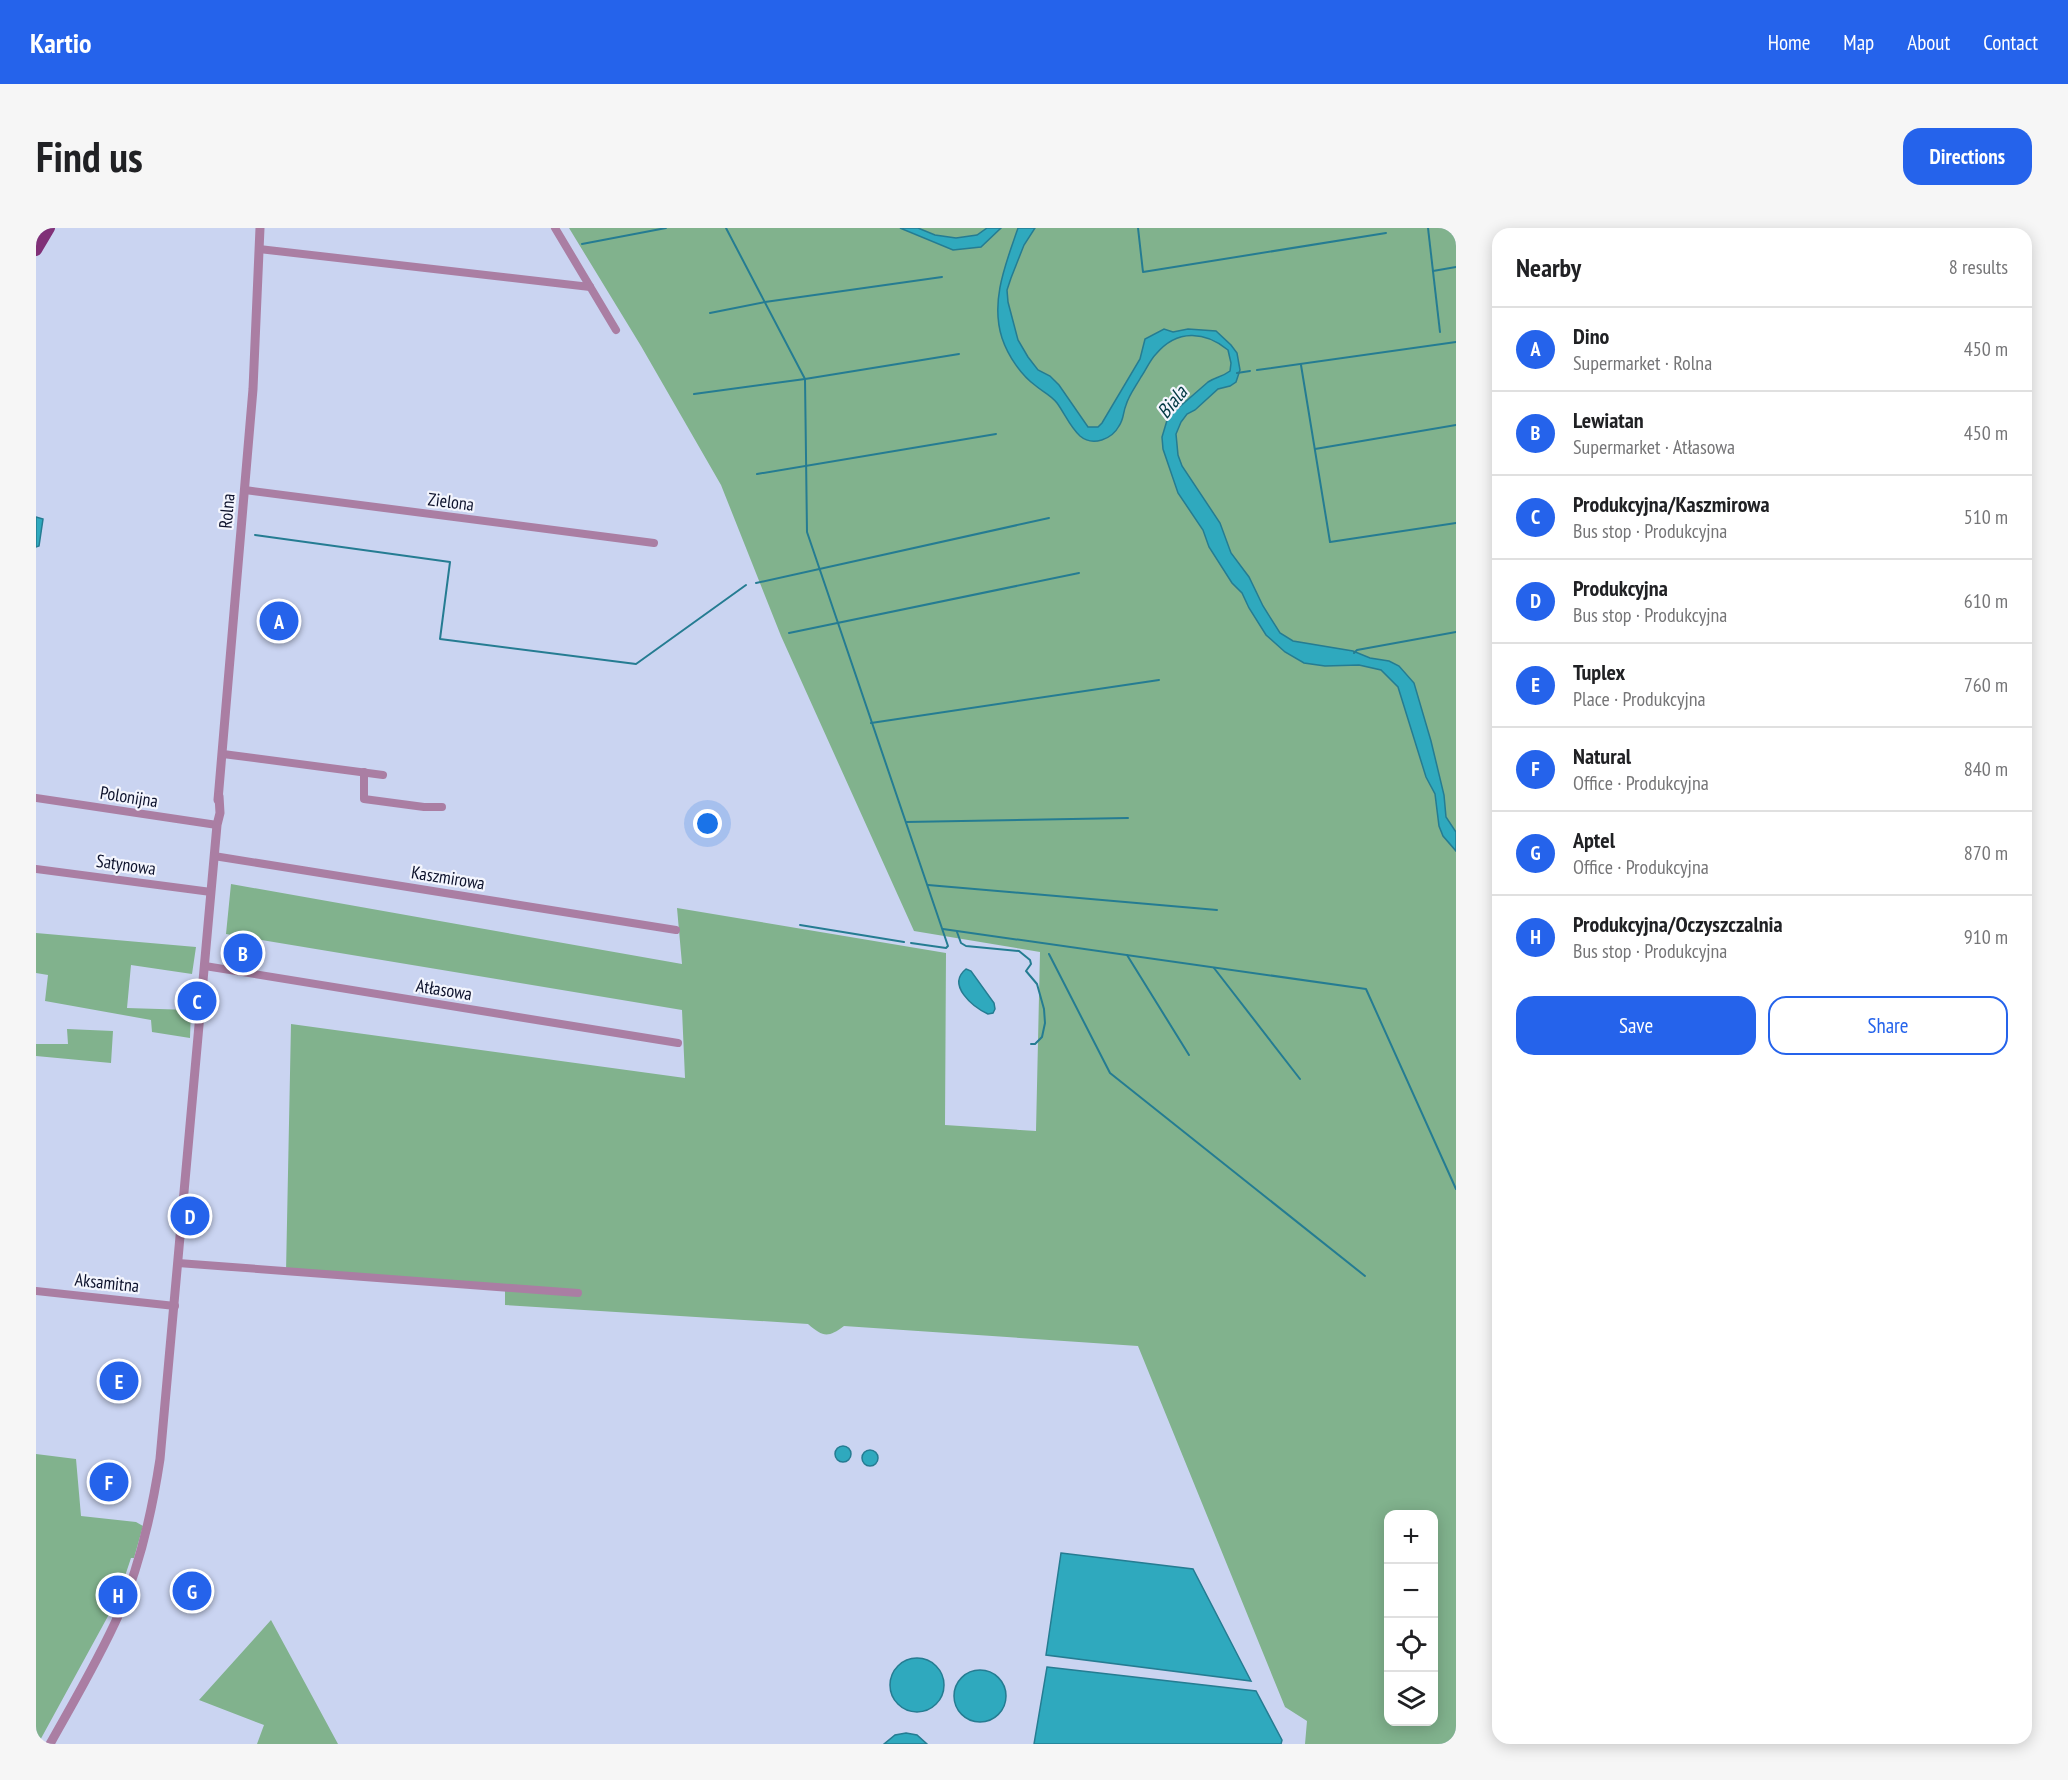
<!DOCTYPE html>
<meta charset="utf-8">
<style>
body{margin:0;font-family:"PT Sans Narrow",sans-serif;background:#f6f6f6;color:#202124}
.controls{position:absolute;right:18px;bottom:18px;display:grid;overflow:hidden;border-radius:12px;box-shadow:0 3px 15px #0003}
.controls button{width:54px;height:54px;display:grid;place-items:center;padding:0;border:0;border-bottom:2px solid #e0e0e0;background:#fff;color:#202124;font:30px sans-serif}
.you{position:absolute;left:672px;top:596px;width:21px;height:21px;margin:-15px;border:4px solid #fff;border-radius:50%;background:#1a73e8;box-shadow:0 0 0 9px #1a73e833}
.badge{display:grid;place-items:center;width:39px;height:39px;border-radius:50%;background:#2563eb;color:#fff;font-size:20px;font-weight:700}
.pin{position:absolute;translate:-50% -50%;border:3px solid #fff;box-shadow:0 2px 6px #0006}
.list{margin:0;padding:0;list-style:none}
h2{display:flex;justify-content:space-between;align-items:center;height:78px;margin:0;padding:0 24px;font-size:26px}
h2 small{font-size:20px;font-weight:400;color:#757577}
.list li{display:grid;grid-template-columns:39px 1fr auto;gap:18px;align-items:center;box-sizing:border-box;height:84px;padding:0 24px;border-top:2px solid #e0e0e0}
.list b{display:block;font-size:22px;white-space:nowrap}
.list p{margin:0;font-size:20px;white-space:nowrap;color:#757577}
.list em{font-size:20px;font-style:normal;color:#757577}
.actions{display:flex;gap:12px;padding:18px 24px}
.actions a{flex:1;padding:14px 0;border:2px solid #2563eb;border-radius:18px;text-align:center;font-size:21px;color:#2563eb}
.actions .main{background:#2563eb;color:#fff}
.icon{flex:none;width:33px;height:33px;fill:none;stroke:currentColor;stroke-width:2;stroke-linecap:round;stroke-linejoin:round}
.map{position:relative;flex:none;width:1420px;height:1516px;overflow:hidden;border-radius:18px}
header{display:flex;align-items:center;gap:36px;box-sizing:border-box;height:84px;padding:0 30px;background:#2563eb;color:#fff}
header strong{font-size:28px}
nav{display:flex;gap:33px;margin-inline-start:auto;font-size:21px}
.intro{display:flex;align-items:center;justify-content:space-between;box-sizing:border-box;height:144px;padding:0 36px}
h1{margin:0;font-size:42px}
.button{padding:15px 27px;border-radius:18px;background:#2563eb;color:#fff;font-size:21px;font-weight:700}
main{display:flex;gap:36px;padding:0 36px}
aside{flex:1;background:#fff;border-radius:18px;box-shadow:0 3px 15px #0003}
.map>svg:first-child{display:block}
</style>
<header>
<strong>Kartio</strong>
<nav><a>Home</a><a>Map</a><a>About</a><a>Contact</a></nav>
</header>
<div class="intro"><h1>Find us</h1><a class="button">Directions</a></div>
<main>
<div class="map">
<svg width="1420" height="1516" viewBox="0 0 1420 1516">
<rect width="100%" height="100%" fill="#cad4f1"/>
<g fill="#81b28d" fill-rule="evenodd">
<path d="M533,0H1420V1516H1269L1271,1493L1249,1479L1102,1118L808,1098C792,1110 787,1109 772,1096L469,1077V1060L250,1044L255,796L649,850L646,782L190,706L195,656L646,736L641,680L910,725L909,897L1000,903L1004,724L878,703L745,408L685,257L605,118ZM1352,1286H1398V1494H1352Z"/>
<polygon points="0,705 160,719 156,746 95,737 91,780 155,782 154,810 116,804 115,792 9,773 12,747 0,745"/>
<polygon points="31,801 77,803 75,835 0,828 0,816 32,816"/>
<polygon points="0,1226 40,1231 45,1288 100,1294 107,1298 98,1330 95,1330 85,1360 83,1360 78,1371 80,1372 77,1379 2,1516 0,1516"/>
<polygon points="235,1392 302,1516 221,1516 228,1497 163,1472"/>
</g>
<g fill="#2fa9be" stroke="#257c92" stroke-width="1.5">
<polygon points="864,0 882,0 899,7 920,10 941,7 951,0 965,0 945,19 917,22"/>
<path d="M982,0H999L988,17L975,50L971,62L972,74L982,112L992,129L1002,142L1014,148L1023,157L1052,199H1062L1066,195L1104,131L1109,111L1128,101L1137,104L1152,101L1180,103L1195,117L1201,125L1204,142L1200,154L1194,158L1182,161L1159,182L1151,186L1145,194L1140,206L1142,227L1146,238L1184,295L1195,325L1213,349L1227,378L1244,405L1257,413L1317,423L1334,430L1353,433L1363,438L1378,455L1395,513L1408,567L1410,589L1420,604V623L1407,608L1403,598L1399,566L1390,549L1362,459L1345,442L1323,437L1289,438L1268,435L1249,424L1230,407L1213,380L1206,365L1196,355L1173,319L1167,302L1142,265L1127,221L1126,209L1132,189L1172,154C1180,149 1186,149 1194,143L1195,135L1192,122C1169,103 1141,101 1120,126C1114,132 1110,142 1105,149C1100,158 1093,167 1090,177C1087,184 1088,191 1083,198C1076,211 1057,219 1044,208C1034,199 1029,186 1021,175C1015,167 1007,164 1000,158C985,147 972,128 966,110C954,73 970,35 982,0Z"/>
<polygon points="0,289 7,291 3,318 0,319"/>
<path d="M930,741L935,743L958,775L959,781L957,785L952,786C937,779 910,757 930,741Z"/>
<circle cx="807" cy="1226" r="8"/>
<circle cx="834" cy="1230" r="8"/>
<polygon points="1025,1325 1157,1341 1215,1453 1010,1427"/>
<circle cx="881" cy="1457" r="27"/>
<polygon points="1011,1439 1220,1463 1246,1512 1245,1516 998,1516"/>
<circle cx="944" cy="1468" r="26"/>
<polygon points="870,1505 881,1507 891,1516 848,1516 859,1507"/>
</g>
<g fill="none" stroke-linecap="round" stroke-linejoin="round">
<g stroke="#257c92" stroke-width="2">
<polyline points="690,0 769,151 771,304 912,718 910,720 875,715"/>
<polyline points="1102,0 1107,44 1350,5"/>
<polyline points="1392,0 1404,104"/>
<polyline points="546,16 630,0"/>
<polyline points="1397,43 1420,39"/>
<polyline points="674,85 729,74 906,49"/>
<polyline points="1265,137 1294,314 1420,295"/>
<polyline points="1221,142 1420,114"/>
<polyline points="1201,145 1214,143"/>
<polyline points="658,166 769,151 923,126"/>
<polyline points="1279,221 1420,197"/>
<polyline points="721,246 960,206"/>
<polyline points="219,307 414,334 404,411 600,436 710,357"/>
<polyline points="720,355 1013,290"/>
<polyline points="753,405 1043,345"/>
<polyline points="1318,425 1321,422 1420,404"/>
<polyline points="835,495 1123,452"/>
<polyline points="870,594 1092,590"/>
<polyline points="892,657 1181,682"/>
<polyline points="764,697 868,714"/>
<polyline points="907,701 1330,761 1420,961"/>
<polyline points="921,704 925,715 930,718 983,723 994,732 995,736 990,743 1001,756 1008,781 1009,795 1006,809 999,816 995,816"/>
<polyline points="1013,726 1074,845 1329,1048"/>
<polyline points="1091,727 1153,827"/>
<polyline points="1178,740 1264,851"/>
</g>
<g stroke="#aa7ea3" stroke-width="8">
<polyline points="519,0 580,102"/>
<polyline points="223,21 554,59"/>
<polyline points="209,262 618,315"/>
<polyline points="187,526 347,547"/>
<polyline points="328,544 328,571 388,579 406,579"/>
<polyline points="0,570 181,597"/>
<polyline points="178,628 640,702"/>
<polyline points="0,641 175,664"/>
<polyline points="169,738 642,815"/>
<polyline points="142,1035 542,1065"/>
<polyline points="0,1063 139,1078"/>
</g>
<g stroke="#aa7ea3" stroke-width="9">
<polyline points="182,572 217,161 224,0"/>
<path d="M14,1516C38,1473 63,1431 83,1386C104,1337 116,1284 124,1231L181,597L184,585L183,568"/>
</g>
<polyline stroke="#803077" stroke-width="12" points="0,22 13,0"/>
</g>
<g text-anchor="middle" stroke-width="4.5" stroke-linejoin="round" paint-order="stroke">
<g font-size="18" fill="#0d122c" stroke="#f3f5fd">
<text transform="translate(415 274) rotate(7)" y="6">Zielona</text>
<text transform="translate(191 283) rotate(-85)" y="6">Rolna</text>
<text transform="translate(93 569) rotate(9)" y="6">Polonijna</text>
<text transform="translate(90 637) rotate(8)" y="6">Satynowa</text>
<text transform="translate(412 650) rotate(9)" y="6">Kaszmirowa</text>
<text transform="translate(408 762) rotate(9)" y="6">Atłasowa</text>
<text transform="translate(71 1055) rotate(6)" y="6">Aksamitna</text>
</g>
<g font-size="20" font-style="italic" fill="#003842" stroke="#f3f5fd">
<text transform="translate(1136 174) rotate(-51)" y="7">Biala</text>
</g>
</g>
</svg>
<div class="controls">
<button>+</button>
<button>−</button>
<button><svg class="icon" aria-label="locate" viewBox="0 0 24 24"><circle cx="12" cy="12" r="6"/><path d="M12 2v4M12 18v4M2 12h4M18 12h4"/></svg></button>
<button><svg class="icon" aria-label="layers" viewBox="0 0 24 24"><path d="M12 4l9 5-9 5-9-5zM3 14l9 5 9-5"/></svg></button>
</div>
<div class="you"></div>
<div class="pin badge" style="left:243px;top:393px">A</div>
<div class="pin badge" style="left:207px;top:725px">B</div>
<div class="pin badge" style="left:161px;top:773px">C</div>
<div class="pin badge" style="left:154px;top:988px">D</div>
<div class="pin badge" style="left:83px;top:1153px">E</div>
<div class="pin badge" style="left:73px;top:1254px">F</div>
<div class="pin badge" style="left:156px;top:1363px">G</div>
<div class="pin badge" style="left:82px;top:1367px">H</div>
</div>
<aside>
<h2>Nearby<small>8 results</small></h2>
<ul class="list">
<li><span class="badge">A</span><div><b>Dino</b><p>Supermarket · Rolna</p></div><em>450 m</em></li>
<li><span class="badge">B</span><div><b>Lewiatan</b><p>Supermarket · Atłasowa</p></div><em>450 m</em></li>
<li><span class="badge">C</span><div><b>Produkcyjna/Kaszmirowa</b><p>Bus stop · Produkcyjna</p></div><em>510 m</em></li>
<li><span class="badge">D</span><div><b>Produkcyjna</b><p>Bus stop · Produkcyjna</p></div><em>610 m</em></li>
<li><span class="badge">E</span><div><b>Tuplex</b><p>Place · Produkcyjna</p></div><em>760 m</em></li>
<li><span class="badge">F</span><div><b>Natural</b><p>Office · Produkcyjna</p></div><em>840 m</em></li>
<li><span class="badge">G</span><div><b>Aptel</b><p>Office · Produkcyjna</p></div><em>870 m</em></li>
<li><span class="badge">H</span><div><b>Produkcyjna/Oczyszczalnia</b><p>Bus stop · Produkcyjna</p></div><em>910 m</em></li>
</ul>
<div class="actions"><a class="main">Save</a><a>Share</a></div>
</aside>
</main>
